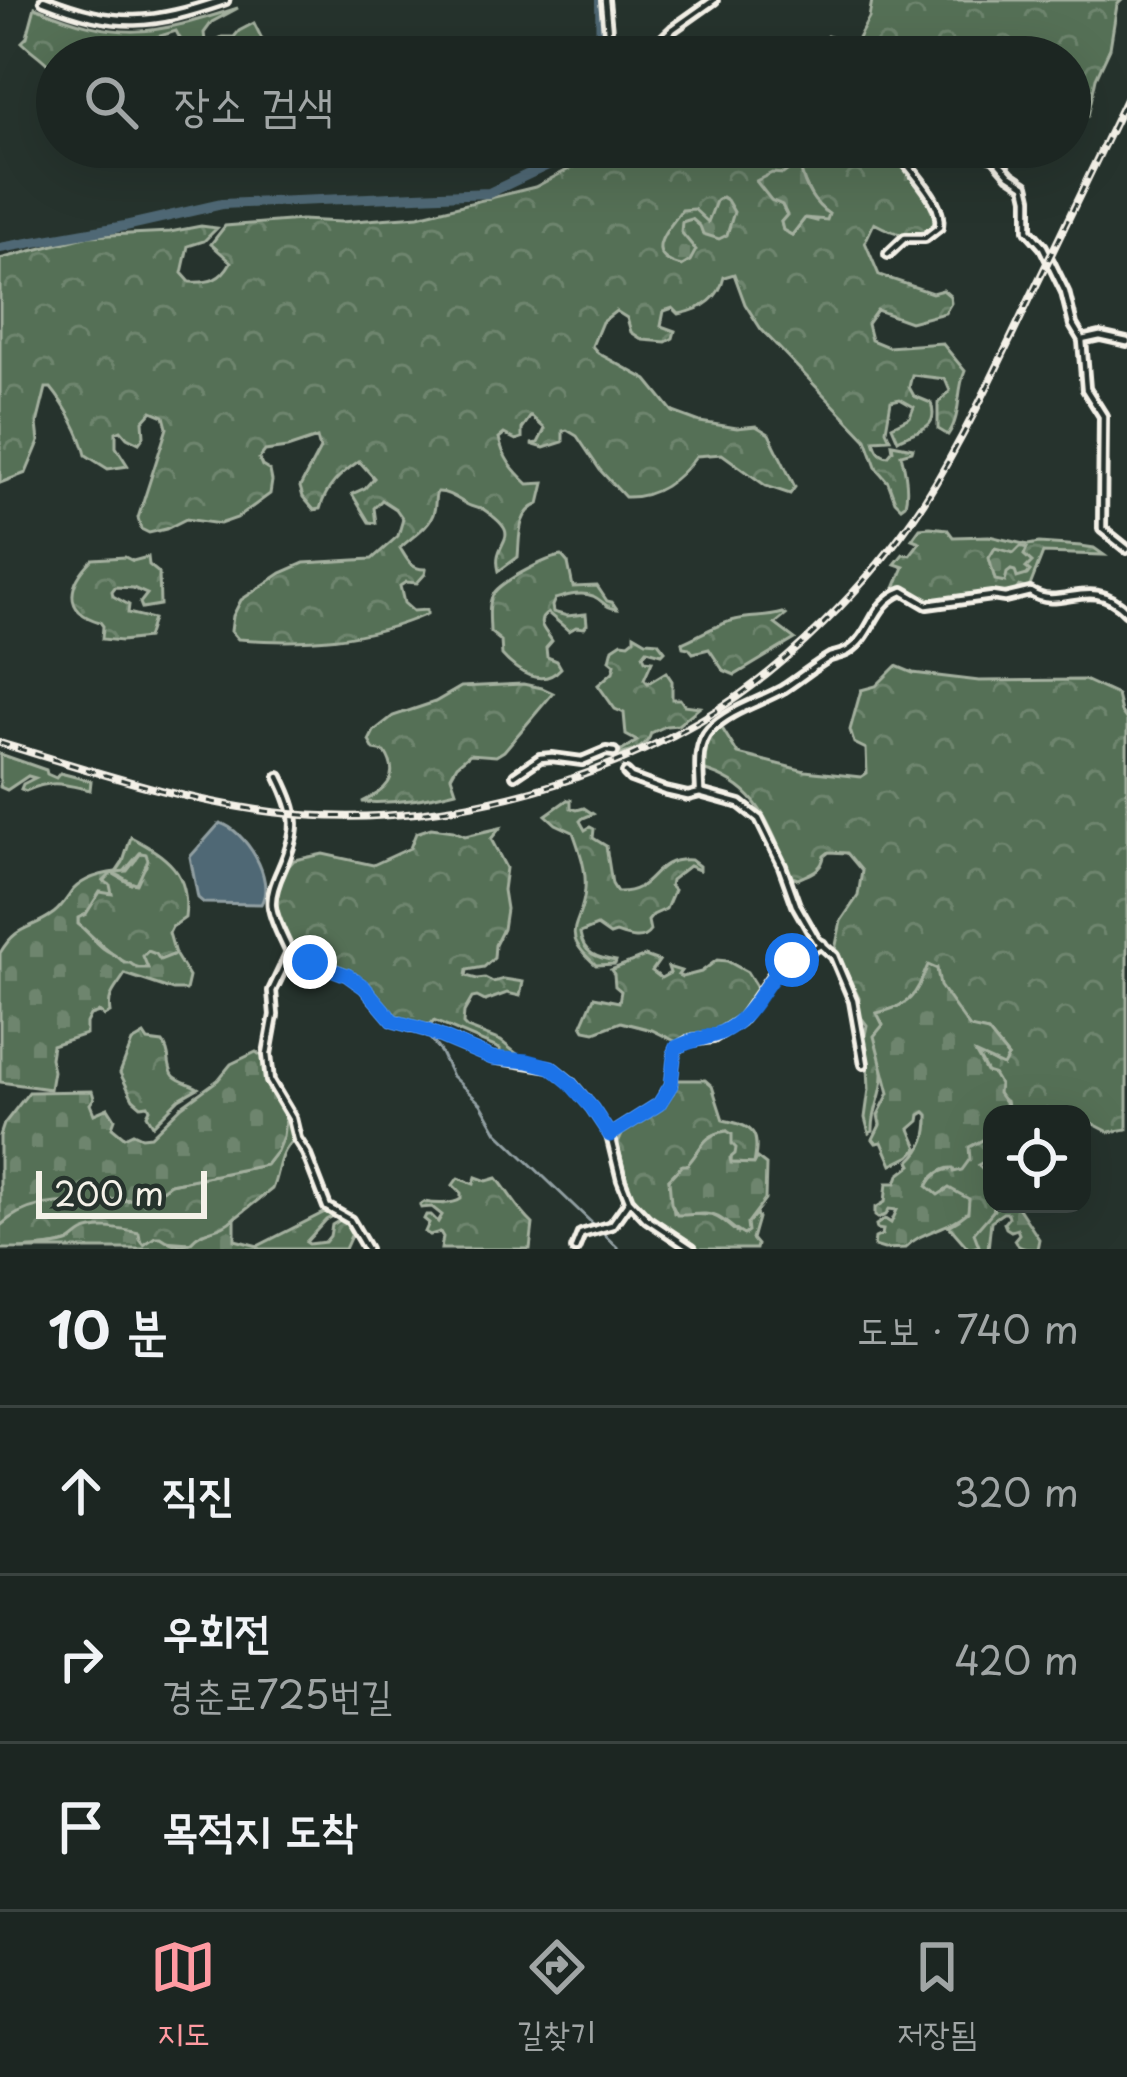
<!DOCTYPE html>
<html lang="ko">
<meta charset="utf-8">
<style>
body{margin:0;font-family:"Playpen Sans","Poor Story",sans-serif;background:#252e2a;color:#f1f3f6}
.controls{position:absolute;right:36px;bottom:36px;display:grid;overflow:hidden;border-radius:24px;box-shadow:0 12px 48px #0002}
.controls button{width:108px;height:108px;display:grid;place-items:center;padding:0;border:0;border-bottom:3px solid #3a4340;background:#1c2622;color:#f1f3f6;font:60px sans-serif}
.scale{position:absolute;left:36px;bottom:30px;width:171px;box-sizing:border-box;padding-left:12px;border:6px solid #f4f1e8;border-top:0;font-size:33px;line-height:42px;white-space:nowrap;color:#f4f1e8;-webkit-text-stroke:9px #26332d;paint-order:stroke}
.stop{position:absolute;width:36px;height:36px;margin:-27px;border:9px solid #1a73e8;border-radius:50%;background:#fff}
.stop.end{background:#1a73e8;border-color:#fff;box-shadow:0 3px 12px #0008}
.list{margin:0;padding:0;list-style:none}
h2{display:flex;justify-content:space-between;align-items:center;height:156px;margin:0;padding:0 48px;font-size:51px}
h2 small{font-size:39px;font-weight:400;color:#a0a5a5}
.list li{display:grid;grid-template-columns:78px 1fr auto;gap:36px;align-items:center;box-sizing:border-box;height:168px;padding:0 48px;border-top:3px solid #3a4340}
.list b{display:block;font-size:45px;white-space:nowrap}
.list p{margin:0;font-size:39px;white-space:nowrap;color:#a0a5a5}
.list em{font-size:39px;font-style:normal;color:#a0a5a5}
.icon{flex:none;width:66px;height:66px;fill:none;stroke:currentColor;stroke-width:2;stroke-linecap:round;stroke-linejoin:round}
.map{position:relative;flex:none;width:1127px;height:1249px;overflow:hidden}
.search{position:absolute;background:#1c2622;box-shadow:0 12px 48px #0002;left:36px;right:36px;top:36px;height:132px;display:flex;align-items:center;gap:30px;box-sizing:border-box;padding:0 42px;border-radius:66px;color:#a0a5a5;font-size:45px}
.sheet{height:660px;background:#1c2622}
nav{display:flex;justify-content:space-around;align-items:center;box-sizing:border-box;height:168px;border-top:3px solid #3a4340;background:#1c2622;font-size:33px;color:#a0a5a5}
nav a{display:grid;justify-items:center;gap:6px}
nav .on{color:#ff9aa2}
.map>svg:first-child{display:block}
</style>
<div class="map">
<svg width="1127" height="1249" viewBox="0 0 1127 1249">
<defs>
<pattern id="grass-tufts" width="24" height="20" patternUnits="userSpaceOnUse" patternTransform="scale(3)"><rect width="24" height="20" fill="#557056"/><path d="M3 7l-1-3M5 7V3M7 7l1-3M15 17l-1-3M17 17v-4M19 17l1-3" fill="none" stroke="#6e856e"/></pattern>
<pattern id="forest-crowns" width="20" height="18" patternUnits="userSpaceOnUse" patternTransform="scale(3)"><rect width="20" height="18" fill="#557056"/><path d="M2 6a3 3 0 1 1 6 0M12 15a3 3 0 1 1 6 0" fill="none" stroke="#6e856e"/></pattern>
<pattern id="cemetery-stones" width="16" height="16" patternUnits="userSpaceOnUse" patternTransform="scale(3)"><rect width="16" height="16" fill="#557056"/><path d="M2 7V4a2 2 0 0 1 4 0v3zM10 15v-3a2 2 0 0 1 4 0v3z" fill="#6e856e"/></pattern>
</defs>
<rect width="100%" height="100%" fill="#26332d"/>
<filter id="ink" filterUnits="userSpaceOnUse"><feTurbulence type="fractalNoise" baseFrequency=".00833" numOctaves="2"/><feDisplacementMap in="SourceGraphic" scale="24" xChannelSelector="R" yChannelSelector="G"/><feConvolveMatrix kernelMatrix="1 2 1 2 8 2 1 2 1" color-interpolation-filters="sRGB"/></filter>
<g filter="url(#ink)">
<path fill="url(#grass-tufts)" stroke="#a4b09f" stroke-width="3" d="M0,754L46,770L47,774L56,778L60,773L91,781L90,790C64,784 51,779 26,791L21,789L23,784L35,778L28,776L7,790L0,787Z"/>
<g fill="url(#forest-crowns)" stroke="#a4b09f" stroke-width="3" fill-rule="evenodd">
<polygon points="872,0 1122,0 1117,5 1110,48 1096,78 1088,116 1070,125 1070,57 1007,57 1005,47 1000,57 806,57 827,36 855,44 869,18"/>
<path d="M35,7C122,43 151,35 238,8L212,22L204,33L205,41L211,43L222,37H234L239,31L254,23L267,49L244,57H190L176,31L157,37L163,57H57V77C50,62 34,54 22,42L27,37Z"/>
<path d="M611,147H866L872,159L905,166L934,210L935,226C914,241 896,235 874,223L865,242L879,275L932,293L943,290L950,296L951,303L945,313L910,322L877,310L867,324L871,340L888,347L942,343L965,371C956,392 962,415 948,435L938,429V403L950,391L945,379L912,375L909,387L914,396L931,403C940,430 917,429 898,440L892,426L910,417L914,407L900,399L891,401L886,430L890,439L874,440C876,448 879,455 888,456L893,450L892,444L913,448L912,451L901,454C905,469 909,490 905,504L901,507L895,501L888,482L877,469L866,439L761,329L745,304L734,274L724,277C719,300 701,310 679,314L673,308L664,311L661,326L675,331L673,338L666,342L643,340L631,332L627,318L616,311L602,322L592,346L598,353L647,380L673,412L700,422L737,428L756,426L769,434L795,487L790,494L766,486L722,454L696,456C679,480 655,498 625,497L600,470L577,436L567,430L563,431V442L544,448L531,444L538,443L545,429L531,416L522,429V438L516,440L504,434L499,438C503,458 513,470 528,484L544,483L539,504C517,513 520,536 518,557L499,571C490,538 529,540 483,509C465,509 454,491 437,492C434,498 436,505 434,511C431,526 410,538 400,548C407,559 411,570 426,569L425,574L417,583L406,582L400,586L404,603L413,611L427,610V614C366,641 303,644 238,639L231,631L233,616L241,600L281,573L304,563L372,559L398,536L403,519L396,509L382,500L374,508L376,523L369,522L352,494L365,488L374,478L359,461C340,474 326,487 320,509L314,510L303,497L300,487L320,449L317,438L287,448L265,451L259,459L262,466L270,471L272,481L270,494L237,518L220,524L186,519L166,529L149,533L141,529L138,518L167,428L164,416L152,411L143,421L144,436L139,443L127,437L121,430L116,432V447L128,466L108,469L86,455C81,433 65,405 51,388H46L37,424L39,442L26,473L0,483V259L89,236L170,232L201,226L217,228L204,241L188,246L182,273L190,282C210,283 221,280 231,262L211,244L225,226L301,220L341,222L418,216L535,187ZM801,171C805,190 819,201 817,221L805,218L792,235L783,230L781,222L787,215L782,205Z"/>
<polygon points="930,527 947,529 953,537 989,536 1028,545 1039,543 1081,546 1094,548 1104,555 1043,553 1030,586 1027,589 1019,586 1015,592 921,601 907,590 895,588 904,567 895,564 903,554 910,555 920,542 912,539 920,528"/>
<path d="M562,556L568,563L573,587L597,586L607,601L612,602L617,609C605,608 604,601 593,596C581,591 566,596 555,599L552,606L553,612L567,616L586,614L587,624L584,628L576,627L569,631L548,613C533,622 547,632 552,641L546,648L547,657L557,661L561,668C542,689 517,672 502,655L501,641L490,632C490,621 487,603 494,593C502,581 548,557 562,556Z"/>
<path d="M125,557L133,561L148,557L149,565L159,573L160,605L142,608L140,603L147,594L133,588L115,587L112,591L113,596L129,605L128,613L153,619L147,638L121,641L102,639L103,626L100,622C61,611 69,583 93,559Z"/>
<path d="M783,613L786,615L775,624L795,639L735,675L723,670L709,649L693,653L689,648L683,647L682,643C699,636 716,624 735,620C751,616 767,618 783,613Z"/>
<path d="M634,634L646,641L658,642L665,651L662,654L647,650L643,655L645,660L652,661L644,679L648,683L666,672L672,681V699H680L684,705L700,707L678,725L666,726L651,733C647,748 633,751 620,755V752L637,741L626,735L624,713L615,709L598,685L613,672L615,664L610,660L613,648L622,642L629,643L634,639Z"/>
<path d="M896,666L913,673L979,681L1084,680L1117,695L1121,712L1127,720V1129L1109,1132L1082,1118V1114L1046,1108L1038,1114H1009L1006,1101L1001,1099L976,1052L997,1064L1008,1057L988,1032L970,1029L939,986L937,969L915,995L877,1033C875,1047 883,1058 883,1073C884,1094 872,1109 873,1131L869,1133L865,1118L869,1089L868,1067L863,1045L867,1025L858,1013L859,998L835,950L841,921L858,896L862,871L847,853L829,852L824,856C822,871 810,873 798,879L792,877C769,827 761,786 702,770C701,750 706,739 720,725L738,754L805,771L861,777L867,773L866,749L854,743L850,730L861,690L876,686Z"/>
<path d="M523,684L542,688L553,693L504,751L496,756L470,754L457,765L451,776L456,791C426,799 392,804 362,802C384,792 402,778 385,752L374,750L369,741L374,731L393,716L435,702L461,687Z"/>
<path d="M567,800H571V808L577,810L584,808L593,814L583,818L580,821L585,830L590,827L594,829L593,838L606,846L612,884L617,892C657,893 649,857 691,860L699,866V870L689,866L671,880L670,886L674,890L666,909L653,915L648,921L650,931C642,943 627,937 616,933L610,935L597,926L580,933C583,954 597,958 616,961L615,964L596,965C556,930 583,928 585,889C587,870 579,849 573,832L556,824L546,815Z"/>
<path d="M431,828L453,831L465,836L500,828L491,839L506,868L503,890L506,909L503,929L495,945L494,958L484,967L467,970L466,976L477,979L485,978L493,982L504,979L523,982L520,996L507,993L485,1001L477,997L472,998L464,1012L463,1024L467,1028L501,1041L522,1058L500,1056V1049L434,1021L429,1027L390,1014L366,985L351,973L300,956L290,950C280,912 260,896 294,860L323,854L373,865L410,848L416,833Z"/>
<path d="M131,837C166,856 191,872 185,918L172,927L169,933L175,954L146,969C117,965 100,942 78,924V918L100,891L106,892L105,878L112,873L131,884L146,866L145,854L140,853L122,874L117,871L123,862Z"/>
<polygon points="645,956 659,961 652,971 661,978 670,973 668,967 681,971 678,975 682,977 701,972 717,960 727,961 747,972 757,988 755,997 746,1010 714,1035 679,1043 652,1030 621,1022 595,1032 585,1030 582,1025 594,997 619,1002 621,991 615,986 614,974 611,970"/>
<path d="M144,1035L148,1041L163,1043C172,1054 166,1067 174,1076C179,1081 191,1084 198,1088L179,1099L153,1125L147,1115L150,1109L148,1105L141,1106L133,1099L120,1073L132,1042Z"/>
<path d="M676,1080H705L712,1086L723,1120C755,1126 760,1133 754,1164L731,1163L732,1144L727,1131C700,1136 703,1149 687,1165C682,1170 675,1174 669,1179L674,1213C688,1217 700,1212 714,1216C723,1219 729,1227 738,1233L756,1214L758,1218L752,1239L757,1245L756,1249H695L653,1220L635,1201L629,1190L618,1144L623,1132L658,1109L673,1093Z"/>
<path d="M286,1114L292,1123L294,1139C277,1154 280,1170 272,1189L224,1227L202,1233L190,1243L164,1241L144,1245C116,1220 100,1234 70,1242C47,1249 23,1249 0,1249V1226L21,1209L41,1204L103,1203L151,1198L170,1184L266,1165C280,1148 281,1134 286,1114Z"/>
<path d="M992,1135V1147L987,1160L978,1165L992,1179L994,1210L975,1233L979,1246L969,1249L949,1226L959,1220L944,1193L938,1196L927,1187C934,1170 947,1170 963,1166L969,1147Z"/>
<path d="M476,1177L487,1181L497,1178C510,1194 518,1210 533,1224L530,1249H441L443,1237L440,1232L430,1235L425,1232L429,1223L424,1219L426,1215H431L438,1222L442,1215L432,1207L421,1208L420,1205L424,1202C435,1204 452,1205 461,1199V1193L453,1185L458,1178L474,1184Z"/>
<polygon points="325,1212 333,1216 326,1220 306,1242 309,1244 325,1242 330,1236 332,1225 342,1219 354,1229 345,1249 258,1249 258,1246"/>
</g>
<g fill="url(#cemetery-stones)" stroke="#a4b09f" stroke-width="3">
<path d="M792,167L801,170C804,187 814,204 829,214L827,220L805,218L792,235L783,230L781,222L787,215L782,205L771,200L756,181L772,173L783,174Z"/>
<path d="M722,197L727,200L734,212L727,235L719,239L703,234L700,226L692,219L682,222L681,232L696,250L690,261L682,266C640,256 668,230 682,210L694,209L708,222L716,201Z"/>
<polygon points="1021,546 1027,548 1024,555 1032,562 1026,568 1030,571 1027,575 1017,578 1015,571 1011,570 1007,573 1005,582 995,580 989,558 995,548 1014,553"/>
<path d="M141,853L146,854L148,860L137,884C128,883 122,875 112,873L104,881L110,885L112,894L100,892L86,914L78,918V924C87,931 94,941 103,948C111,954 118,955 124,963H130L137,968H148L143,956L148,951L156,954L160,960L175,954L189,977L186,990H173L125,974C116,989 107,994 110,1013L104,1016L99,1012L90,1015L86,1023V1034L52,1045L50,1058L53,1071L50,1089L0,1082V953C18,923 30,931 54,913C62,907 67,898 73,890C86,876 110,872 127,871Z"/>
<path d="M928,965L937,969L940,986L970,1028L988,1032L1008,1057L1003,1066L976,1054L986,1072L993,1074L999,1084L998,1093L1010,1110L1009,1114H992V1135L969,1147L970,1159L962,1170L954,1172L953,1168C942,1167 931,1177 927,1186L938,1195L949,1188L969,1199L968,1212C946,1231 923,1229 905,1248L884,1249L874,1246L875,1238L882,1235L883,1230L877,1229L876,1225L885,1219L891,1223L897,1210L889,1209L886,1215L878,1218L875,1216V1208L885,1202L887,1183H896L899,1175L912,1165L910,1161C925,1147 928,1135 928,1115L925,1112L920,1115L919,1121L910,1129L918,1148L910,1156L892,1165L882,1142L876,1143L873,1139L880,1125L878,1115L889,1093L874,1036L883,1025L877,1013C912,1005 915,996 928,965Z"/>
<path d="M256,1052L266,1059L268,1085L286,1114L283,1136L277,1151L266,1165L170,1184L151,1198L111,1200L99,1207L91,1206L88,1202C54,1202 24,1203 0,1226V1136L4,1124L29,1092L92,1091L94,1098L90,1104L94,1114L108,1108L115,1119L112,1127L124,1137L133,1133L142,1137L151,1136L182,1106L218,1080L231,1064Z"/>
<path d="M727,1131L732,1134V1144L736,1148L735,1154L730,1158L731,1163L754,1164L757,1158L766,1165L765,1200L747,1224L748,1232L744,1235C733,1230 728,1222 718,1217C706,1211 690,1216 677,1215L671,1203L669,1179L682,1165H687C701,1151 702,1134 727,1131Z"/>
<path d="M992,1201V1204H1016L1039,1239L1037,1249C1027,1249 1018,1249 1014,1240L1019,1234L1017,1229L1011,1231L1006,1228L1004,1223L1009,1217L1008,1213H1003L991,1221L988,1249H975L979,1246L974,1233L994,1210Z"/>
<path d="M235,1217V1240L258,1246V1249H19C33,1247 52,1248 67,1243C73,1241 77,1235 83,1232C101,1224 123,1230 139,1233L140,1240L144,1245L155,1237H161C168,1242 179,1248 190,1243C193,1241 195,1237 198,1236C212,1227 221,1231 235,1217Z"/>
</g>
<path fill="#4f6874" stroke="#919fa2" stroke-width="3" d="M220,823C245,830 276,879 261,904L204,903L198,898L190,857Z"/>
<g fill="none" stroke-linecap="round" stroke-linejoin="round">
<polyline stroke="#919fa2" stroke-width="3" points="430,1038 441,1053 452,1076 481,1104 497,1132 619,1249"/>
<g stroke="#4f6874" stroke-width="10">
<polyline points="600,0 601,57"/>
<polyline points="0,248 125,226 222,204 489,193 571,154 575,147"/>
</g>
<polyline stroke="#455049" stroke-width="4.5" stroke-dasharray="4.5 2" stroke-linecap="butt" points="614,752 626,773"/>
<defs>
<g id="minor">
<polyline points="605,0 608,32"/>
<polyline points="650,51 673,29 714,0"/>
<polyline points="965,147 995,158 1010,175 1025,185 1028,198 1028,230 1043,247 1065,292 1073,325 1082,340 1086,389 1103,416 1102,529 1127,549"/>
<path d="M888,254L905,238H925L939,227C943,204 920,182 907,164L905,157L909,147"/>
<polyline points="1082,340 1100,336 1127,342"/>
<polyline points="626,773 631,778 666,791 688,796 700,793 740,804 759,819 782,866 796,905 816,940 834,956 853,1001 864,1064"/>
<polyline points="515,775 540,758 552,757 582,761 606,751 614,752"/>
<path d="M279,777C298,816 299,829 281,870C276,881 270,895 272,907C274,922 284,939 290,953L272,991L274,1015L267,1054L270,1081L292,1118L297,1139L306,1153L327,1207L350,1220L367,1249"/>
<path d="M700,793C700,773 695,746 710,730C729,710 760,702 783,689C799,679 814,666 830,657C836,655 843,654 848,651C874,635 871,603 903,591L927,605L992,596L1005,598L1030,592C1062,613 1089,573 1127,612"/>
<polyline points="290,953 347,975 364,987 393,1021 425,1030 492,1058 551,1067 570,1082 592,1108 610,1135 621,1180 629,1200 647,1219 692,1249"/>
<polyline points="610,1135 659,1104 671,1085 675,1049 688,1041 713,1038 741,1020 775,971 822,944"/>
<polyline points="575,1249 581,1234 612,1225 629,1201"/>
</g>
<path id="tertiary" d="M44,0C118,29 151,25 225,0"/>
</defs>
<use href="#minor" stroke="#f4f1e8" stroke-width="14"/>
<use href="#tertiary" stroke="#f4f1e8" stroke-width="15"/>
<use href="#minor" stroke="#26332d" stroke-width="4.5"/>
<use href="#tertiary" stroke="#26332d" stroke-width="6"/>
<defs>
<path id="rail" d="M0,743C89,770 179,800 272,812C417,830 573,794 699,721C783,673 871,583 924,502C961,443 991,380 1021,317C1056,244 1092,171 1127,97"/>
</defs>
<use href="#rail" stroke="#f4f1e8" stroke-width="8"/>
<use href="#rail" stroke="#26332d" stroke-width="3" stroke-dasharray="9" stroke-linecap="butt"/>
</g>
</g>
<g fill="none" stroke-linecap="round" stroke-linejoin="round" filter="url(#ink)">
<path stroke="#1a73e8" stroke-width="15" d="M310,962L347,975L364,987L393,1021L425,1030L492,1058L528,1061L551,1067L569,1082L592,1108L610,1135L659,1104L671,1085L675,1048C699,1035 722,1040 743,1017C764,996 765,978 792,960"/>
</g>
</svg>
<div class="controls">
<button><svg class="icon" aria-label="locate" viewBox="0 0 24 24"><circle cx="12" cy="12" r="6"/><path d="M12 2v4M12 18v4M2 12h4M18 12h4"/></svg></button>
</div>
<div class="scale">200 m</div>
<div class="stop" style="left:792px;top:960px"></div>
<div class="stop end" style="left:310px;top:962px"></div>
<div class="search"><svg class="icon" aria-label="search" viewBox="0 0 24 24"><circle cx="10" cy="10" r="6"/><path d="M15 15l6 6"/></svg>장소 검색</div>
</div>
<section class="sheet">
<h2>10 분<small>도보 · 740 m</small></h2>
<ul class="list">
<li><svg class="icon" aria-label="ahead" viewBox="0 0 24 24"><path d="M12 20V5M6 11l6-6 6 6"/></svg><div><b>직진</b></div><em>320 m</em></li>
<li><svg class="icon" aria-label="right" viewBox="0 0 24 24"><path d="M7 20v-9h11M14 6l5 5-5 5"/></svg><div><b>우회전</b><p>경춘로725번길</p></div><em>420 m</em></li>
<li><svg class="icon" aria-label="arrive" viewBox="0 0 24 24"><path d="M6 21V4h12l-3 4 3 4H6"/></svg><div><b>목적지 도착</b></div></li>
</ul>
</section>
<nav>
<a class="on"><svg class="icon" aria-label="map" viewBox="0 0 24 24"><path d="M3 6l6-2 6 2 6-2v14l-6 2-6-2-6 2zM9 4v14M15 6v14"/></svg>지도</a>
<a><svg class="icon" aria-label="directions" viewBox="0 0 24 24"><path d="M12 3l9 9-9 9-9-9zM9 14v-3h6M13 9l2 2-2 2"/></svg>길찾기</a>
<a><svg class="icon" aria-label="saved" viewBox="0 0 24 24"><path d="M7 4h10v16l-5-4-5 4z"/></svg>저장됨</a>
</nav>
